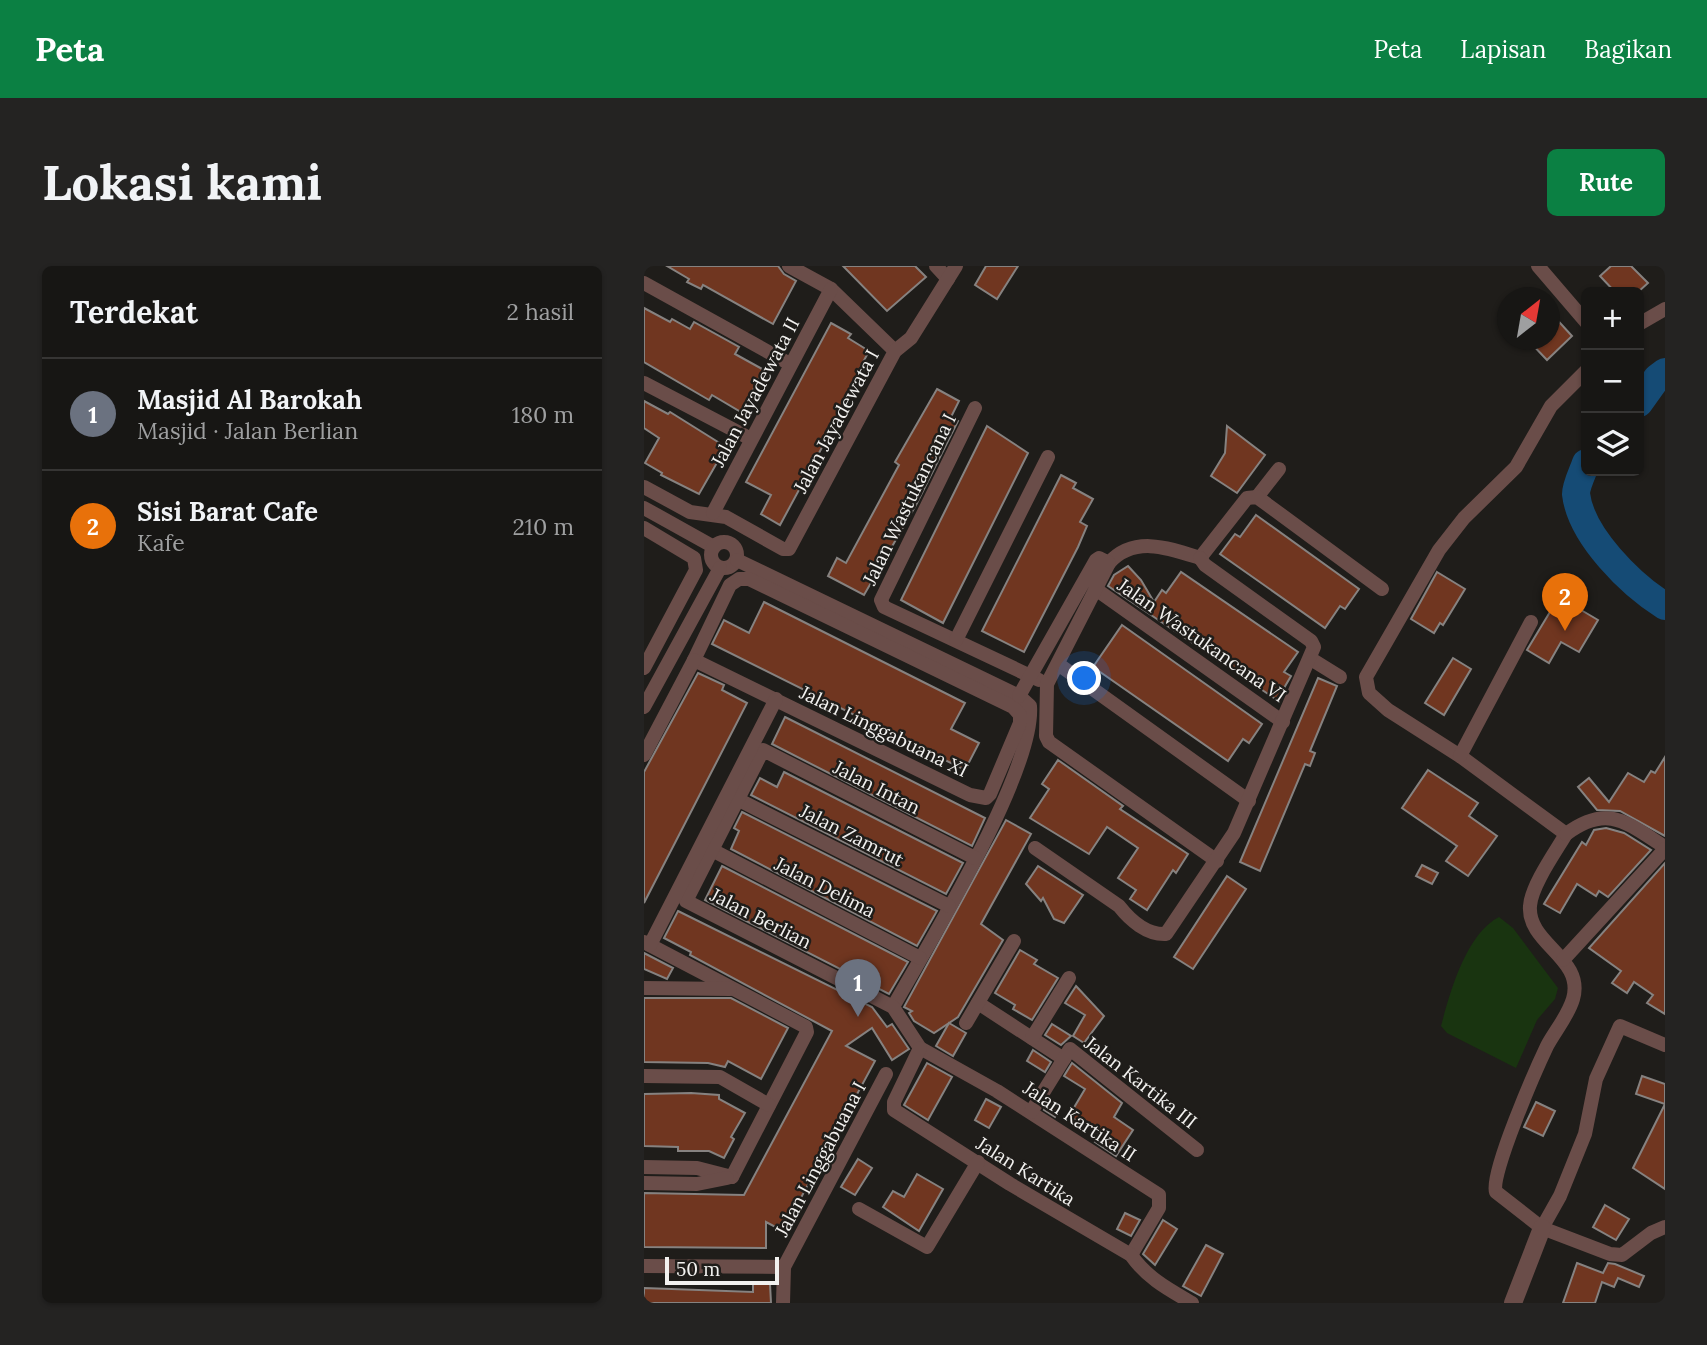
<!DOCTYPE html>
<html lang="id">
<meta charset="utf-8">
<style>
body{margin:0;font-family:Lora,serif;background:#242322;color:#f1f3f6}
.controls{position:absolute;right:21px;top:21px;display:grid;overflow:hidden;border-radius:10px;box-shadow:0 2px 5px #0004}
.controls button{width:63px;height:63px;display:grid;place-items:center;padding:0;border:0;border-bottom:2px solid #363534;background:#171614;color:#f1f3f6;font:35px sans-serif}
.compass{position:absolute;left:853px;top:21px;width:63px;height:63px;border-radius:50%;background:#171614;box-shadow:0 2px 5px #0004;rotate:31deg}
.scale{position:absolute;left:21px;bottom:18px;width:114px;box-sizing:border-box;padding-left:7px;border:4px solid #f2f1ef;border-top:0;font-size:19px;line-height:24px;white-space:nowrap;color:#f2f1ef;-webkit-text-stroke:5px #1f1d1a;paint-order:stroke}
.you{position:absolute;left:441px;top:413px;width:24px;height:24px;margin:-18px;border:5px solid #fff;border-radius:50%;background:#1a73e8;box-shadow:0 0 0 10px #1a73e833}
.badge{display:grid;place-items:center;width:46px;height:46px;border-radius:50%;background:#0b8043;color:#fff;font-size:23px;font-weight:700}
.pin{position:absolute;translate:-50% -58px;filter:drop-shadow(0 2px 4px #0008)}
.pin::after{content:'';position:absolute;top:37px;width:24px;height:21px;background:inherit;clip-path:polygon(0 0,100% 0,50% 100%)}
.list{margin:0;padding:0;list-style:none}
h2{display:flex;justify-content:space-between;align-items:center;height:91px;margin:0;padding:0 28px;font-size:30px}
h2 small{font-size:23px;font-weight:400;color:#9e9fa0}
.list li{display:grid;grid-template-columns:46px 1fr auto;gap:21px;align-items:center;box-sizing:border-box;height:112px;padding:0 28px;border-top:2px solid #363534}
.list b{display:block;font-size:26px;white-space:nowrap}
.list p{margin:0;font-size:23px;white-space:nowrap;color:#9e9fa0}
.list em{font-size:23px;font-style:normal;color:#9e9fa0}
.icon{flex:none;width:38px;height:38px;fill:none;stroke:currentColor;stroke-width:2;stroke-linecap:round;stroke-linejoin:round}
.map{position:relative;flex:none;width:1021px;height:1037px;overflow:hidden;border-radius:10px}
header{display:flex;align-items:center;gap:42px;box-sizing:border-box;height:98px;padding:0 35px;background:#0b8043;color:#fff}
header strong{font-size:33px}
nav{display:flex;gap:38px;margin-inline-start:auto;font-size:24px}
.intro{display:flex;align-items:center;justify-content:space-between;box-sizing:border-box;height:168px;padding:0 42px}
h1{margin:0;font-size:49px}
.button{padding:18px 32px;border-radius:10px;background:#0b8043;color:#fff;font-size:24px;font-weight:700}
main{display:flex;gap:42px;padding:0 42px}
aside{flex:1;background:#171614;border-radius:10px;box-shadow:0 2px 5px #0004}
.map>svg:first-child{display:block}
</style>
<header>
<strong>Peta</strong>
<nav><a>Peta</a><a>Lapisan</a><a>Bagikan</a></nav>
</header>
<div class="intro"><h1>Lokasi kami</h1><a class="button">Rute</a></div>
<main>
<aside>
<h2>Terdekat<small>2 hasil</small></h2>
<ul class="list">
<li><span class="badge" style="background:#6b7280">1</span><div><b>Masjid Al Barokah</b><p>Masjid · Jalan Berlian</p></div><em>180 m</em></li>
<li><span class="badge" style="background:#e8710a">2</span><div><b>Sisi Barat Cafe</b><p>Kafe</p></div><em>210 m</em></li>
</ul>
</aside>
<div class="map">
<svg width="1021" height="1037" viewBox="0 0 1021 1037">
<rect width="100%" height="100%" fill="#1f1d1a"/>
<path fill="#193410" d="M855,651L869,662L914,722L911,733L893,754L872,802L803,767L797,760C806,726 822,668 855,651Z"/>
<g fill="none" stroke-linecap="round" stroke-linejoin="round">
<g stroke="#154b75" stroke-width="28">
<polyline points="995,137 1013,112 1021,106"/>
<path d="M942,197C939,206 932,219 932,228C937,270 987,319 1021,340"/>
</g>
</g>
<g fill="#703620" stroke="#868280" stroke-width="2">
<polygon points="23,0 134,0 140,8 152,15 129,58 59,19 57,23 43,16 45,13"/>
<polygon points="199,0 271,0 282,11 243,45"/>
<polygon points="342,0 374,0 353,33 331,19"/>
<polygon points="967,0 987,0 1004,17 994,26 971,26 956,10"/>
<polygon points="0,42 26,56 28,53 46,63 50,56 95,81 91,88 120,104 97,146 68,129 65,134 0,96"/>
<polygon points="906,46 928,70 903,94 884,74 906,74"/>
<polygon points="187,57 207,68 204,72 225,85 217,100 221,102 136,259 117,248 127,229 102,216"/>
<polygon points="293,123 315,135 307,151 314,155 272,239 220,329 184,310 193,292 202,297 255,199 251,196"/>
<polygon points="0,135 24,148 26,146 82,181 55,228 17,209 18,207 1,197 15,172 0,162"/>
<polygon points="343,160 384,187 299,357 257,334"/>
<polygon points="583,160 621,189 593,227 567,210 581,187"/>
<polygon points="417,209 432,217 429,222 449,233 436,256 443,260 434,281 380,386 338,365"/>
<polygon points="612,249 715,323 701,343 696,340 681,362 576,288 591,268 596,271"/>
<polygon points="484,300 497,314 510,336 518,324 522,327 537,306 654,386 640,406 647,410 633,434 464,320 470,309"/>
<polygon points="793,306 821,323 799,359 796,357 790,367 767,353"/>
<polygon points="915,331 954,354 935,386 917,376 905,397 883,384"/>
<polygon points="120,336 321,437 307,463 335,477 321,504 68,378 80,354 105,367"/>
<polygon points="478,359 618,458 605,477 599,473 584,495 449,401"/>
<polygon points="809,392 827,403 800,449 781,437"/>
<polygon points="54,407 80,419 78,424 103,437 0,637 0,506"/>
<polygon points="674,412 693,420 666,485 671,487 666,500 661,498 616,605 596,596"/>
<polygon points="141,451 341,552 328,580 128,478"/>
<polygon points="1021,491 1021,570 976,545 953,544 934,521 945,512 965,536 984,507 1000,516 1007,505 1011,507"/>
<polygon points="414,494 479,540 476,543 544,588 532,607 529,604 503,644 486,633 492,624 474,612 494,582 463,561 445,588 386,552 405,523 398,518"/>
<polygon points="784,504 834,537 825,550 853,570 824,610 802,595 813,580 758,542"/>
<polygon points="140,506 319,597 302,628 107,529 116,512 133,521"/>
<polygon points="98,546 293,645 273,680 87,583 95,565 90,562"/>
<polygon points="362,554 387,568 337,658 359,674 314,751 290,767 270,755 265,747 268,745 260,741"/>
<polygon points="962,562 980,567 1007,584 964,631 955,625 952,630 933,618 916,647 900,638 938,576 942,579 950,564"/>
<polygon points="1021,597 1021,748 1003,737 1009,729 990,716 983,727 968,717 977,705 945,682"/>
<polygon points="778,599 794,607 788,618 772,610"/>
<polygon points="78,600 264,696 245,728 61,634"/>
<polygon points="394,600 439,629 420,657 410,653 399,632 397,635 382,618"/>
<polygon points="583,610 602,623 549,703 530,691"/>
<polygon points="34,645 228,741 243,761 248,758 265,783 248,794 228,762 202,780 231,795 139,965 122,956 122,982 0,981 0,927 100,929 188,765 46,689 47,686 20,672"/>
<polygon points="376,684 393,694 390,698 414,712 388,754 369,743 371,739 351,727"/>
<polygon points="0,687 29,702 23,713 0,703"/>
<polygon points="432,720 460,750 440,777 429,770 441,749 421,737"/>
<polygon points="0,732 87,732 144,762 117,813 84,795 81,801 64,797 0,796"/>
<polygon points="305,757 322,767 309,790 292,780"/>
<polygon points="408,758 427,770 417,779 401,769"/>
<polygon points="389,784 407,796 401,806 383,795"/>
<polygon points="283,797 308,811 284,854 260,839"/>
<polygon points="428,797 478,837 470,851 489,864 472,890 451,876 456,868 425,850 441,823 420,810"/>
<polygon points="998,810 1021,818 1021,923 989,902 1021,838 992,828"/>
<polygon points="47,827 75,829 75,833 101,847 87,871 90,873 80,892 65,885 34,885 34,881 0,880 0,828"/>
<polygon points="342,833 357,841 345,862 331,854"/>
<polygon points="405,835 417,842 411,851 400,844"/>
<polygon points="892,836 911,845 899,870 880,861"/>
<polygon points="214,893 228,902 211,929 197,921"/>
<polygon points="273,908 299,923 275,965 239,941 249,925 260,931"/>
<polygon points="961,939 985,953 972,974 949,961"/>
<polygon points="481,947 496,954 487,970 473,963"/>
<polygon points="519,954 533,963 511,999 499,988"/>
<polygon points="562,979 579,988 557,1030 539,1020"/>
<polygon points="933,997 959,1007 964,997 971,998 1000,1010 995,1021 974,1012 970,1021 958,1016 951,1037 919,1037"/>
<polygon points="109,1017 126,1018 127,1037 0,1037 0,1022 109,1026"/>
</g>
<g fill="none" stroke-linecap="round" stroke-linejoin="round">
<g stroke="#6a4d49" stroke-width="14">
<polyline points="145,0 187,23 251,85"/>
<polyline points="292,0 304,13"/>
<polyline points="894,0 942,56"/>
<polyline points="0,17 146,98"/>
<polyline points="995,58 1021,43"/>
<path d="M942,105L907,140L872,201L820,252L795,284L722,411L725,427L744,444L816,490L922,568C912,585 887,620 886,640C883,678 941,692 929,733C924,750 911,765 903,780C893,801 845,910 852,926L898,962L966,988L978,989L1007,967L1021,961"/>
<polyline points="0,117 107,173"/>
<polyline points="331,142 237,334 240,341 395,414"/>
<polyline points="0,221 46,246 82,251 139,283 145,283 251,85 267,72 312,0"/>
<polyline points="613,231 635,203"/>
<polyline points="0,242 70,281"/>
<polyline points="69,247 187,23"/>
<polyline points="0,262 50,292 52,304 0,402"/>
<circle cx="80" cy="289" r="13"/>
<polyline points="556,292 603,232 613,231 738,323"/>
<path d="M93,294L375,430L386,440C391,505 284,679 249,741"/>
<path d="M465,297C490,269 525,282 556,292"/>
<polygon points="95,313 105,313 369,441 376,449 376,457 346,528 342,532 326,529 50,394 86,319"/>
<polyline points="453,324 639,456"/>
<polyline points="312,374 404,191"/>
<polyline points="667,393 696,411"/>
<polyline points="414,398 605,535"/>
<polyline points="375,430 452,294 455,292 465,297 403,418 402,470 405,476 573,595"/>
<polyline points="0,441 76,302"/>
<polyline points="0,489 50,394"/>
<polyline points="816,490 887,356"/>
<polyline points="93,533 305,640"/>
<path d="M922,568C964,537 983,557 1021,581"/>
<path d="M391,582L475,640C486,654 503,669 522,668L590,567L670,381L667,375L561,299L556,292"/>
<polyline points="68,584 276,692"/>
<polyline points="331,592 119,484 42,635 249,741 276,782 353,825 515,929 515,942 487,989"/>
<polyline points="0,676 162,761 163,766 88,911"/>
<polyline points="6,679 132,433"/>
<polyline points="919,694 1021,583"/>
<polyline points="0,722 86,723"/>
<polyline points="334,737 420,793"/>
<polyline points="322,757 370,675"/>
<polyline points="388,772 425,712"/>
<path d="M276,782L250,836V844L366,918L487,989C503,1012 524,1023 548,1037"/>
<polyline points="0,810 76,811 125,839"/>
<polyline points="387,846 426,783 553,884"/>
<polyline points="0,901 53,902 88,911"/>
<polyline points="0,917 53,918 83,912"/>
<polyline points="215,943 283,981 334,896"/>
<polyline points="898,962 916,930 941,868 952,813 976,760 1021,779"/>
<polyline points="0,1000 140,1001"/>
<polyline points="139,1037 140,1001 242,808"/>
</g>
<polyline stroke="#6a4d49" stroke-width="18" points="869,1037 898,962"/>
</g>
<g text-anchor="middle" stroke-width="5" stroke-linejoin="round" paint-order="stroke">
<g font-size="19" fill="#f2f1ef" stroke="#1f1d1a">
<text transform="translate(111 126) rotate(-62)" y="7">Jalan Jayadewata II</text>
<text transform="translate(192 155) rotate(-62)" y="7">Jalan Jayadewata I</text>
<text transform="translate(265 233) rotate(-64)" y="7">Jalan Wastukancana I</text>
<text transform="translate(558 374) rotate(35)" y="7">Jalan Wastukancana VI</text>
<text transform="translate(240 465) rotate(26)" y="7">Jalan Linggabuana XI</text>
<text transform="translate(233 521) rotate(27)" y="7">Jalan Intan</text>
<text transform="translate(208 569) rotate(27)" y="7">Jalan Zamrut</text>
<text transform="translate(181 621) rotate(27)" y="7">Jalan Delima</text>
<text transform="translate(117 652) rotate(27)" y="7">Jalan Berlian</text>
<text transform="translate(497 816) rotate(38)" y="7">Jalan Kartika III</text>
<text transform="translate(436 855) rotate(33)" y="7">Jalan Kartika II</text>
<text transform="translate(176 893) rotate(-62)" y="7">Jalan Linggabuana I</text>
<text transform="translate(382 905) rotate(32)" y="7">Jalan Kartika</text>
</g>
</g>
</svg>
<div class="controls">
<button>+</button>
<button>−</button>
<button><svg class="icon" aria-label="layers" viewBox="0 0 24 24"><path d="M12 4l9 5-9 5-9-5zM3 14l9 5 9-5"/></svg></button>
</div>
<svg class="compass" viewBox="-18 -18 36 36"><path d="M0-13l5 13h-10z" fill="#e53935"/><path d="M0 13l5-13h-10z" fill="#9e9fa0"/></svg>
<div class="scale">50 m</div>
<div class="you"></div>
<div class="pin badge" style="left:214px;top:751px;background:#6b7280">1</div>
<div class="pin badge" style="left:921px;top:365px;background:#e8710a">2</div>
</div>
</main>
